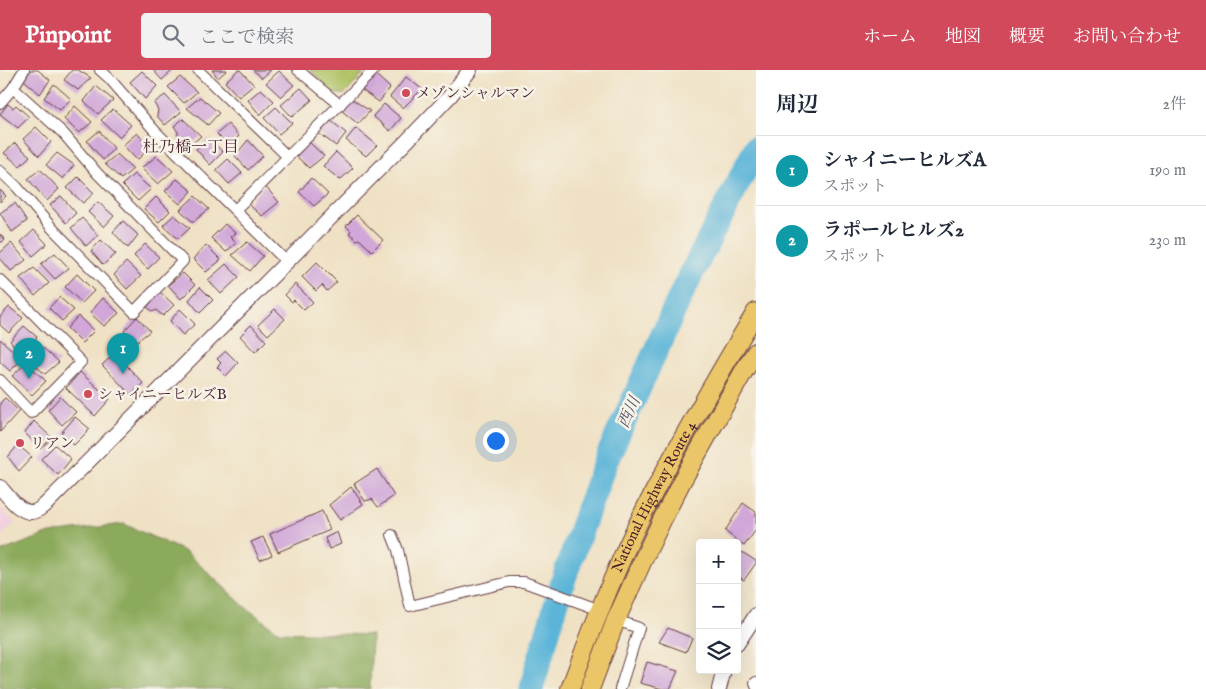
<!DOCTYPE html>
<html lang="ja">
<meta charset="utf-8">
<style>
body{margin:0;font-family:"IM FELL English","Noto Serif JP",serif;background:#f2f2f3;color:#1f2937}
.controls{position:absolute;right:15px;bottom:15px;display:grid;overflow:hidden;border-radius:5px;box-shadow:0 5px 20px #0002}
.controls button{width:45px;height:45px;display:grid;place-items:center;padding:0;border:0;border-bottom:1px solid #e0e1e3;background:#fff;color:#1f2937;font:25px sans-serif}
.you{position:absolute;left:495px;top:370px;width:18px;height:18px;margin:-12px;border:4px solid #fff;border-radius:50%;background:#1a73e8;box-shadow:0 0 0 8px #1a73e833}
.badge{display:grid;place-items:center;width:32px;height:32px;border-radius:50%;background:#d1495b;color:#fff;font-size:16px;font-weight:700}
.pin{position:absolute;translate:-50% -41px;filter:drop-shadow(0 1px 2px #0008)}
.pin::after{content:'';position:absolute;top:26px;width:18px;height:15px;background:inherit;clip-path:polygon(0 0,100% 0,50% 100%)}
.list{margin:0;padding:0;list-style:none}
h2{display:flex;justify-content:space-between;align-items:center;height:65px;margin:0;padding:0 20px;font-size:21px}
h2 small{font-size:16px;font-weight:400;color:#747a83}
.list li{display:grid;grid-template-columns:32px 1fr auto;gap:15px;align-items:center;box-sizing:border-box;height:70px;padding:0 20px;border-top:1px solid #e0e1e3}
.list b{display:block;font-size:19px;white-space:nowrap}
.list p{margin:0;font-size:16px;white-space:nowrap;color:#747a83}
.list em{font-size:16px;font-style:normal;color:#747a83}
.icon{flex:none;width:28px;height:28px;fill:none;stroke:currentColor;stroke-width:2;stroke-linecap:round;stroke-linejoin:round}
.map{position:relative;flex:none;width:756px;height:619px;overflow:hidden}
header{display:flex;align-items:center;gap:30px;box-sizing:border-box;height:70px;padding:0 25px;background:#d1495b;color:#fff}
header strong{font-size:24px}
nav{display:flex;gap:28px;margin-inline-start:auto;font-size:18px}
.search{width:350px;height:45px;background:#f2f2f3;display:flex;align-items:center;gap:12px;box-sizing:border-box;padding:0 18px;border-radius:5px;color:#747a83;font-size:19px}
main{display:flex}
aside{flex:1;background:#fff}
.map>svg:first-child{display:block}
</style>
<header>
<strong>Pinpoint</strong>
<div class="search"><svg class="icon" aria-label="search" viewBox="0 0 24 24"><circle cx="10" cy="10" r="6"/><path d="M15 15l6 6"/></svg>ここで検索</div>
<nav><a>ホーム</a><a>地図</a><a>概要</a><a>お問い合わせ</a></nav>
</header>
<main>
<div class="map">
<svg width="756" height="619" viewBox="0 0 756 619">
<rect width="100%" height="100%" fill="#f7f3e8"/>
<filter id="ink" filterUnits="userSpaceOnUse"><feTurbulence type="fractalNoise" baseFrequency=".02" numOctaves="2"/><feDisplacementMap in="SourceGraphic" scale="10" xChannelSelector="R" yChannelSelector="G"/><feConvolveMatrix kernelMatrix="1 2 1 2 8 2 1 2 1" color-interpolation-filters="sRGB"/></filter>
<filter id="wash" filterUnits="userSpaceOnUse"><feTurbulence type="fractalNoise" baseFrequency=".0096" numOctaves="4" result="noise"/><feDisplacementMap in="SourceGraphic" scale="20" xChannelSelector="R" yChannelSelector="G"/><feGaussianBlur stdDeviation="1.12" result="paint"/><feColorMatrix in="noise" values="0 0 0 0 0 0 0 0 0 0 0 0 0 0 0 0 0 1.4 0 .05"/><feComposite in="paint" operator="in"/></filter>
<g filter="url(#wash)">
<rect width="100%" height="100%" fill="#efe1c4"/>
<polygon fill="#f2cfe0" points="0,437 15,453 0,467"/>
<polygon fill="#b1c468" stroke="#7e724a" points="310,0 366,0 345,24 333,24"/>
<polygon fill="#8caa5c" stroke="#6b6444" points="124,454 186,482 245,537 279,562 372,565 370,619 0,619 0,482 50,463"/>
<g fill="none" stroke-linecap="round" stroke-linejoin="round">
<polyline stroke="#5bb5d8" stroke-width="25" points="531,619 563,511 604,395 684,218 756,78"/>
</g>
<g id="blocks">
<g fill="#d0a7d8">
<polygon points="31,0 38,0 50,10 40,24 24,10"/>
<polygon points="72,0 78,0 91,8 78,20 64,10"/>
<polygon points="153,0 173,0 162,10"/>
<polygon points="212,0 227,0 218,8"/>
<polygon points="238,0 240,0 254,15 239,27 225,12"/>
<polygon points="253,0 271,0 262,8"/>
<polygon points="142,1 157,16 145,29 130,12"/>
<polygon points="279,1 294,15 281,27 266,13"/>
<polygon points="376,5 390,18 379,32 362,20"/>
<polygon points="180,7 197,22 184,33 168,17"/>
<polygon points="406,7 422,19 403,38 390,27"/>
<polygon points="54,14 71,29 60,40 44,28"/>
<polygon points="96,16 113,30 98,44 84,31"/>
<polygon points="301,18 312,30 292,47 281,35"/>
<polygon points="261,19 274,31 260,45 248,30"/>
<polygon points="165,25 181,42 165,55 157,46 158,40 154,33"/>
<polygon points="200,27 219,43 208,55 187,38"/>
<polygon points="352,29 370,41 358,54 341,40"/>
<polygon points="8,34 13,38 16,35 29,47 18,58 0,44"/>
<polygon points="384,34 401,48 390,61 373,46"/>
<polygon points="75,36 92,52 79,63 64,49"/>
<polygon points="276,37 292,53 279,64 264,48"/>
<polygon points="113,39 131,55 119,67 101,50"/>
<polygon points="183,49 201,66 188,77 178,68 178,62 174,56"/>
<polygon points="330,50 346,63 336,76 317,62"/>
<polygon points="228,54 239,66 228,76 217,64"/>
<polygon points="36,57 51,72 39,86 23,69"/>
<polygon points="356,58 377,75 366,86 346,70"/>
<polygon points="99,61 114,78 103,90 87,71"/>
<polygon points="137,63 150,78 137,90 123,75"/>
<polygon points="209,69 223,82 210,95 196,79"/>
<polygon points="248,70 263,86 248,100 235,86"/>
<polygon points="309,72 324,86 309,98 295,85"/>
<polygon points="15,73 30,86 20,96 4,83"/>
<polygon points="336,82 353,98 340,110 323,96"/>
<polygon points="57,83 74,95 63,109 46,95"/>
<polygon points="117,84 133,99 121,109 105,94"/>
<polygon points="157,86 173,101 158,114 141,98"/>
<polygon points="228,89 242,103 229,114 216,100"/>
<polygon points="40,99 59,119 47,131 28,109"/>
<polygon points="134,104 151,119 138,131 122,115"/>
<polygon points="78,107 94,123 83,133 67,118"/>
<polygon points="311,108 328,124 314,136 299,122"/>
<polygon points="177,109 192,121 180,134 165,121"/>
<polygon points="264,115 279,132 262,146 248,134"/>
<polygon points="0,120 6,126 0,132"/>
<polygon points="61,126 76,143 66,153 50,135"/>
<polygon points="195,126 209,139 193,152 180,140"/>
<polygon points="156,127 170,141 159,152 144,139"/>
<polygon points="98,132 114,146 104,157 88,142"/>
<polygon points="15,133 27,151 12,162 0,143"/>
<polygon points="174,145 190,158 178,169 163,155"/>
<polygon points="357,145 383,170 372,181 359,169 357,170 349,163 351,161 346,156"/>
<polygon points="82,148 98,165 86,176 71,158"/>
<polygon points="123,151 138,165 128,178 113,162"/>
<polygon points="225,154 235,163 230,167 236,173 226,182 211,168"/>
<polygon points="34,160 47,174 33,186 21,172"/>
<polygon points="0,164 5,170 0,173"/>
<polygon points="101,170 116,184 103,195 91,181"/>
<polygon points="247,172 263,186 250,201 232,185"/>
<polygon points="11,173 26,190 11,201 0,188 0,183"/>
<polygon points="145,174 159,187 148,199 134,186"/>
<polygon points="206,175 221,190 206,202 193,189"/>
<polygon points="55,183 69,198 55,209 41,194"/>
<polygon points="126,192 141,206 127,219 114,205"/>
<polygon points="317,192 337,212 327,221 322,215 316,221 302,207"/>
<polygon points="226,194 239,207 221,224 208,210"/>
<polygon points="34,198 49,213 35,226 20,208"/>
<polygon points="183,203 195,215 181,229 168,215"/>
<polygon points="77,204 94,221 82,233 65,217"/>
<polygon points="295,214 313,232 304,240 294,230 292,232 285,225"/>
<polygon points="200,217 213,230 200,243 189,230"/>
<polygon points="160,222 174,235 163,246 156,240 153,242 147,237"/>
<polygon points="59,227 74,240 62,251 49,238"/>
<polygon points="103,228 119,243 104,256 90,243"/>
<polygon points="9,237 23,248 9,263 0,255 0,247"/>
<polygon points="180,239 195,254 183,265 170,251"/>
<polygon points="275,239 285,249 268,265 258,255"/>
<polygon points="78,246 94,261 82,273 67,258"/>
<polygon points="137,247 150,261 135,273 124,261"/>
<polygon points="251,255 266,271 255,282 240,266"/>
<polygon points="24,256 37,267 21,284 10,271"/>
<polygon points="0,269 22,289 10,301 0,292"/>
<polygon points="43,278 59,292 45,304 30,291"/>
<polygon points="226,281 238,293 226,306 217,297 221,293 217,289"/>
<polygon points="115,283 143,313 131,325 102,295"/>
<polygon points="26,293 46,311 32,325 12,306"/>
<polygon points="80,302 110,329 95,346 66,318"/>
<polygon points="60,327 76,342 62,355 48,340"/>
<polygon points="5,328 19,341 0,362 0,333"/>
<polygon points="75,347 90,359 74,375 61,363"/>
<polygon points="34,351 52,368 40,379 25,363"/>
<polygon points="18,375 32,387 19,401 8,387"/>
<polygon points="55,375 71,389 58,405 41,389"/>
<polygon points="377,399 394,426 378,437 372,429 365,431 354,414"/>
<polygon points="351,417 363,434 340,450 329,435"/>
<polygon points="743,433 756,442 756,460 744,476 725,461"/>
<polygon points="322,441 330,460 278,482 270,464"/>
<polygon points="337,462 341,474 329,479 325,468"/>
<polygon points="263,467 272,485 260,490 251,472"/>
<polygon points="737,479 756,491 756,493 744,510 737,506"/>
<polygon points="668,558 692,568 686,582 659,572"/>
<polygon points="647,592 678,601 670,619 663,619 640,613"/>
</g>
</g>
</g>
<g filter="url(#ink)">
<use href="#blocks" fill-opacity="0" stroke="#633c42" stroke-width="1"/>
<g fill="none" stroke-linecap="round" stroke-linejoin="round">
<defs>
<g id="minor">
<polyline points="100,0 109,8 155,61 287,192"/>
<polyline points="198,0 288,87"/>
<polyline points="298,0 340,35"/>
<polyline points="0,33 13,18 24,0"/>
<polyline points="0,101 17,117 52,158 134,242 183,191 97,103 63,63 13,18"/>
<polyline points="235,140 374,0"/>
<polyline points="0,210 81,292 31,343 0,310"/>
<polyline points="392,465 398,480 410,536 509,512 524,512 600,540"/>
<polyline points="616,550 639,558 620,619"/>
<polyline points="756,612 755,613 756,616"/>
</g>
<g id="tertiary">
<path d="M0,417C8,426 22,447 36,441C39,440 43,436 46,434L407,71L450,26L470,0"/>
<polyline points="737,574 756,545"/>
<polyline points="719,619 724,600"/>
</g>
<g id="trunk">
<path id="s1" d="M570,619C594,553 620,486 653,424C685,362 720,302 756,242"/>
<polyline points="590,619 616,550 643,490 664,446 683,409 745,299 756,282"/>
</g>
</defs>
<use href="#minor" stroke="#633c42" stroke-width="12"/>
<use href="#tertiary" stroke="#633c42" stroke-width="16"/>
<use href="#trunk" stroke="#633c42" stroke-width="20"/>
<use href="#minor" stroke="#fff" stroke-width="10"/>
<use href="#tertiary" stroke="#fff" stroke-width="14"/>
<use href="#trunk" stroke="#ebc669" stroke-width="18"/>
</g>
</g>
<g fill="#d1495b" stroke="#f7f3e8" stroke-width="2">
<circle cx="406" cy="23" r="5"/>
<circle cx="88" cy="324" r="5"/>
<circle cx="20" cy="373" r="5"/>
</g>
<g text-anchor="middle" stroke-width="5" stroke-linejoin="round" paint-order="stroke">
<g font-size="15" fill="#4a1f2b" stroke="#f7f3e8" text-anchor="start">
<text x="416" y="28">メゾンシャルマン</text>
<text x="98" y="329">シャイニーヒルズB</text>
<text x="30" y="378">リアン</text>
</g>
<g font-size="15" fill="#4a1f2b" stroke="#f7f3e8">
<text dy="5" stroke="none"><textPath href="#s1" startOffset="210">National Highway Route 4</textPath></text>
</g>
<g font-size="16" fill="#4a1f2b" stroke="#f7f3e8">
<text x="191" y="82">杜乃橋一丁目</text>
</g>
<g font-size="16" font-style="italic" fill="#505468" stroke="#f7f3e8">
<text transform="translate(628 342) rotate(-66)" y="6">西川</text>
</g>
</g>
</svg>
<div class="controls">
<button>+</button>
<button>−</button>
<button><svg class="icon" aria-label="layers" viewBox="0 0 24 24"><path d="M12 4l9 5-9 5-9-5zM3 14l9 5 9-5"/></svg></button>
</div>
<div class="you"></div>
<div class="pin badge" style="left:123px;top:304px;background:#0f9aa8">1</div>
<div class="pin badge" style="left:29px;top:309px;background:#0f9aa8">2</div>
</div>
<aside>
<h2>周辺<small>2件</small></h2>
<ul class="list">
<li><span class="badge" style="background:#0f9aa8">1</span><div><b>シャイニーヒルズA</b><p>スポット</p></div><em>190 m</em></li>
<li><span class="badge" style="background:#0f9aa8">2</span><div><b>ラポールヒルズ2</b><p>スポット</p></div><em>230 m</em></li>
</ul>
</aside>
</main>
